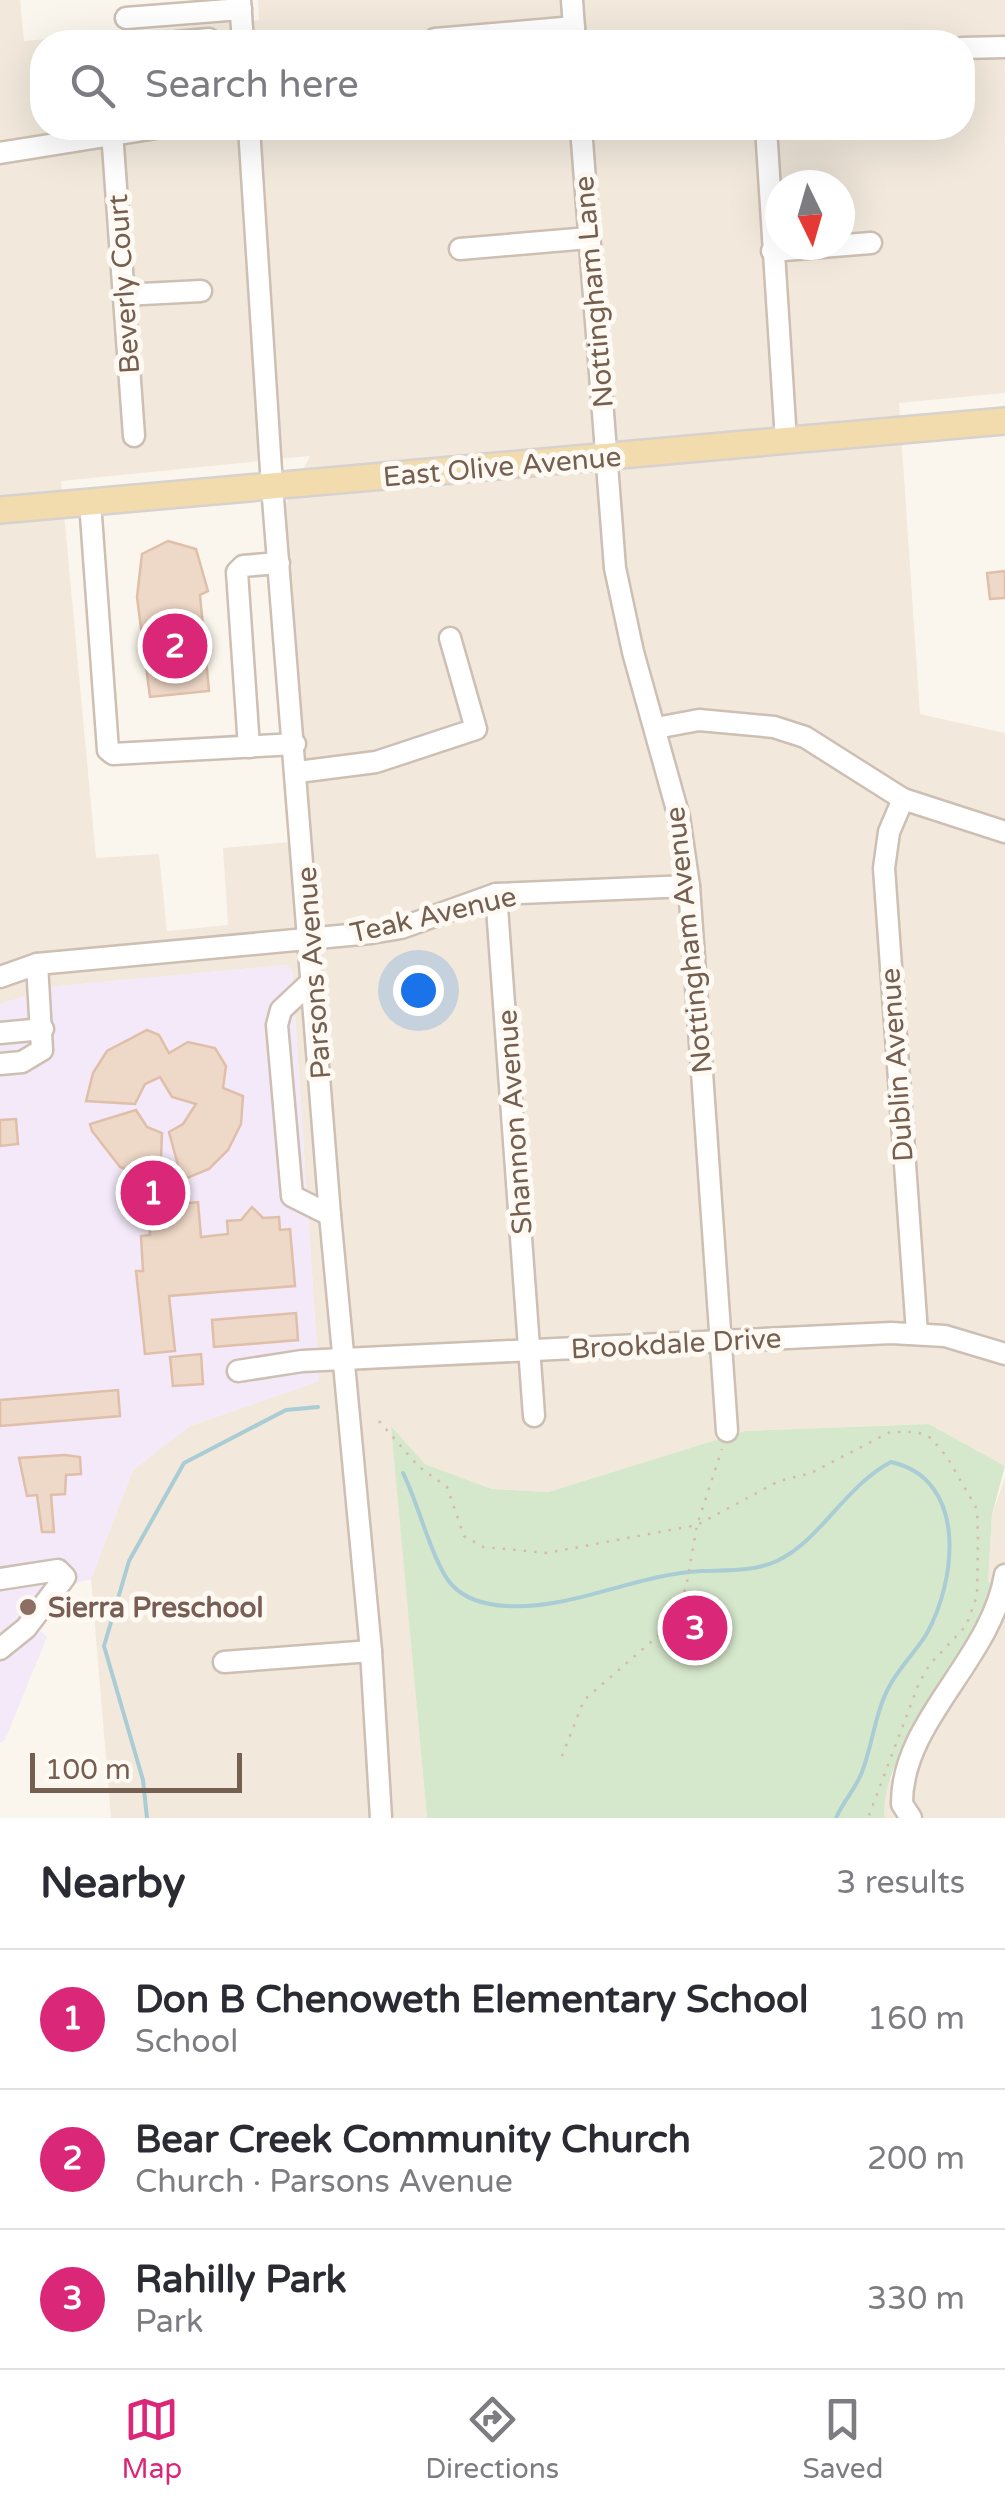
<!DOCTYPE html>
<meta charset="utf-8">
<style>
body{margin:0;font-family:"Varela Round",sans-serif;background:#f7f7f7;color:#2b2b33}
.compass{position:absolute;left:765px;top:170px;width:90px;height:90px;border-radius:50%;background:#fff;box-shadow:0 10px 40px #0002;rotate:175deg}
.scale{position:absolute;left:30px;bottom:25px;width:212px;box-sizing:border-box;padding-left:10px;border:5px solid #755f51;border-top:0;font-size:28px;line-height:35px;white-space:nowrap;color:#755f51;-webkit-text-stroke:8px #fefaf3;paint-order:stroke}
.you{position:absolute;left:418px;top:990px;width:35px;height:35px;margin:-25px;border:8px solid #fff;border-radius:50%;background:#1a73e8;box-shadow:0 0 0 15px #1a73e833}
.badge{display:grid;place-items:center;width:65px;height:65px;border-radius:50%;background:#db2777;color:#fff;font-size:32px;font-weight:700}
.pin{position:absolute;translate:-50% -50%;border:5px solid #fff;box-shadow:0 2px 10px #0006}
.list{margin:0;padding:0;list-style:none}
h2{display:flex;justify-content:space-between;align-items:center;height:130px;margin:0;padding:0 40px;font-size:42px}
h2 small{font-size:32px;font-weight:400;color:#7c7c81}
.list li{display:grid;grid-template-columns:65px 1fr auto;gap:30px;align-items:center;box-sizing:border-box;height:140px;padding:0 40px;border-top:2px solid #e1e1e2}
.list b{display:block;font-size:38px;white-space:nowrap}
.list p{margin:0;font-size:32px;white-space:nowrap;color:#7c7c81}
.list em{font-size:32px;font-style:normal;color:#7c7c81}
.icon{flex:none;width:55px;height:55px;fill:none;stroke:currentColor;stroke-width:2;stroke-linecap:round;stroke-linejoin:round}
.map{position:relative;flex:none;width:1005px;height:1818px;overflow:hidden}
.search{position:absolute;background:#fff;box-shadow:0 10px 40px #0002;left:30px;right:30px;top:30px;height:110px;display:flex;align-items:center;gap:25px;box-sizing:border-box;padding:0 35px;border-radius:40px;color:#7c7c81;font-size:38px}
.sheet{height:550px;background:#fff}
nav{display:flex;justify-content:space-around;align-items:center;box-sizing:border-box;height:140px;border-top:2px solid #e1e1e2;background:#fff;font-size:28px;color:#7c7c81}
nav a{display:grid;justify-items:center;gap:5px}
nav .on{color:#db2777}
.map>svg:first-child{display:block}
</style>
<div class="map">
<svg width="1005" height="1818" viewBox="0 0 1005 1818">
<rect width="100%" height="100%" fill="#fbf6ed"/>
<g fill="#f2e9dc" fill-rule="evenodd">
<path d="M0,0H20L24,41L259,20L258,0H1005V393L899,403L920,714L1005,733V1466L929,1424L745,1431L548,1492L492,1489L425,1464L392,1427L427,1818H111L91,1579L133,1470L190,1426L319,1381L292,970L286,965L59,986L0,1004ZM42,42H962V128H42ZM780,185H840V245H780ZM310,456L284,508L290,842L223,848L228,925L167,931L159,854L96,858L61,481Z"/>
<polygon points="1005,1477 1005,1818 885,1818 883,1795 988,1582 992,1515"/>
</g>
<polygon fill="#f3e9f8" points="286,965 292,969 319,1381 190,1426 133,1470 91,1579 72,1584 39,1630 47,1637 5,1740 0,1743 0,1004 58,986"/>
<path fill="#d6e8cc" d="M929,1424L1005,1466L992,1515L988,1582L992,1586C990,1595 989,1607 985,1616C962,1668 876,1761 885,1818H427L391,1426L425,1464L492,1489L548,1492L745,1431Z"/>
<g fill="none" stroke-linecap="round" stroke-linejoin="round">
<g stroke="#aaccd4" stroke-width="4">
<path d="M403,1473C418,1502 433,1565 452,1585C466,1600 486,1605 507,1606C572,1610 636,1574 702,1571C728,1570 752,1572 777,1561C820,1541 845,1486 891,1462C968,1479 957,1580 926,1635C915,1652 900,1667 890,1685C875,1712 873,1743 862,1772C856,1788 843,1802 836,1818"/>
<polyline points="147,1818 143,1780 104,1646 129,1561 184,1463 286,1410 318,1407"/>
</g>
</g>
<g fill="#eed8c7" stroke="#dfbfa9" stroke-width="2.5">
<polygon points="168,541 196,549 208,591 200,595 209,691 150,697 137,597 142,554"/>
<polygon points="1005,571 1005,598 990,599 987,573"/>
<polygon points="147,1030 159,1035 169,1053 188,1042 215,1048 226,1066 223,1088 243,1096 241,1124 228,1150 209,1169 182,1180 169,1132 183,1124 196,1104 172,1097 160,1077 145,1084 135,1104 86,1101 93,1073 107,1051"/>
<polygon points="136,1110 147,1127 162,1133 160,1182 120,1167 92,1131 90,1124"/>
<polygon points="16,1119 18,1144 0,1146 0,1120"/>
<polygon points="198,1202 201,1237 228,1234 227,1221 241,1220 252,1207 263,1218 279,1217 280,1230 290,1229 295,1286 169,1296 175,1351 145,1354 136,1271 143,1271 141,1236 150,1235 148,1207"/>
<polygon points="296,1313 298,1340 214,1347 212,1320"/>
<polygon points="201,1354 203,1384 173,1386 170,1357"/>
<polygon points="118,1390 120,1416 0,1426 0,1400"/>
<polygon points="65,1455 80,1457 81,1474 66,1475 65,1494 51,1495 54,1532 42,1532 37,1495 27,1496 19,1458"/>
</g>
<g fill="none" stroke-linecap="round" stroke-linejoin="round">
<defs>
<g id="minor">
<polyline points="240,0 243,42"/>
<polyline points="572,0 575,42"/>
<polyline points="126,18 241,9"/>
<polyline points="435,39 574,27"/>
<polyline points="176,42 209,39"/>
<polyline points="962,48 1005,47"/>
<polyline points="249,128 272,486 330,1215 371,1651 381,1818"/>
<polyline points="581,128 615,568 633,652 679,817 689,886 727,1431"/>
<polyline points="766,128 786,440"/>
<polyline points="112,132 134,436"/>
<polyline points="0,153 156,128"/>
<polyline points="460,249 589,238"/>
<polyline points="772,251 871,243"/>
<polyline points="123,295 201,291"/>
<polyline points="90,502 108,750 113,754 295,744"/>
<polyline points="656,728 699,720 774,727 805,737 903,799 1005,832"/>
<polyline points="249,747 237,572 243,566 279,563"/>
<polyline points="298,772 376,762 476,729 450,638"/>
<polyline points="903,799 889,832 884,868 917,1333"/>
<polyline points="496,894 534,1416"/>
<polyline points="0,977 37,964 371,933 401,928 496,894 689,886"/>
<polyline points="314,979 281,1010 277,1025 292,1196 330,1215"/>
<polyline points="0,1033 43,1029"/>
<polyline points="0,1064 22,1062 42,1050 37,964"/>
<polyline points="238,1371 302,1361 891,1333 945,1336 1005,1354"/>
<polyline points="0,1579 58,1570 65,1577 26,1628 0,1649"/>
<polyline points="224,1662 371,1651"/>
<path d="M911,1818L902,1804C901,1721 991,1660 1005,1575"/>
</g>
<polyline id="major" points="0,510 1005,421"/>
</defs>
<use href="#minor" stroke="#cdbfb3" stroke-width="25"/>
<use href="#major" stroke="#d8d2ce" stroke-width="30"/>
<g stroke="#d4bba9" stroke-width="2.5" stroke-dasharray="2.5 8" stroke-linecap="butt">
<polyline points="379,1421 418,1466 447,1487 464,1536 483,1547 547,1553 697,1525 779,1481 811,1473 890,1432 917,1432 931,1438 947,1457 977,1509 978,1539 977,1596 966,1626 930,1664 919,1683 868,1818"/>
<polyline points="562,1756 584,1700 666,1629 686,1588 697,1525 722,1449"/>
</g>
<use href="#minor" stroke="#fff" stroke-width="20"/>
<use href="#major" stroke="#f2dbad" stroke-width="25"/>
</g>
<circle fill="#8d6e63" stroke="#fefaf3" stroke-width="4" cx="28" cy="1607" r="10"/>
<g text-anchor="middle" stroke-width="10" stroke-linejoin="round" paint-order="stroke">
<g font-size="28" fill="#755f51" stroke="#fefaf3">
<text transform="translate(123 284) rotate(-94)" y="10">Beverly Court</text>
<text transform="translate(593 292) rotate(-95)" y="10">Nottingham Lane</text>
<text transform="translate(502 466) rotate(-5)" y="10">East Olive Avenue</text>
<text transform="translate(433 914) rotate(-13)" y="10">Teak Avenue</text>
<text transform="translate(688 940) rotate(-96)" y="10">Nottingham Avenue</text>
<text transform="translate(313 973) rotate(-94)" y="10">Parsons Avenue</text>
<text transform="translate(896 1065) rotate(-94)" y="10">Dublin Avenue</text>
<text transform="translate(514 1122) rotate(-94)" y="10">Shannon Avenue</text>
<text transform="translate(676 1343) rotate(-3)" y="10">Brookdale Drive</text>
</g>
<g font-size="28" font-weight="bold" fill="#785e54" stroke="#fefaf3" text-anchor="start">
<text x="48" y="1617">Sierra Preschool</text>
</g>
</g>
</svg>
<svg class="compass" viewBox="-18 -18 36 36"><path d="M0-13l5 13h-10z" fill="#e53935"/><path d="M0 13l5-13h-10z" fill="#7c7c81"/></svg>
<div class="scale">100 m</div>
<div class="you"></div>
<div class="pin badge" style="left:153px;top:1193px">1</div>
<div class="pin badge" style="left:175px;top:646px">2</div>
<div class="pin badge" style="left:695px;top:1628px">3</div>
<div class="search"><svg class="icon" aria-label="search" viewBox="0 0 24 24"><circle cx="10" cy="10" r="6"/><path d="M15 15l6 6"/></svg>Search here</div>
</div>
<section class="sheet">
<h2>Nearby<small>3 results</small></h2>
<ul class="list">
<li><span class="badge">1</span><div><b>Don B Chenoweth Elementary School</b><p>School</p></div><em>160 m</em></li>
<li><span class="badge">2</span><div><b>Bear Creek Community Church</b><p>Church · Parsons Avenue</p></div><em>200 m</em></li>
<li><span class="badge">3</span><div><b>Rahilly Park</b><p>Park</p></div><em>330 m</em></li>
</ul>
</section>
<nav>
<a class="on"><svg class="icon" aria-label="map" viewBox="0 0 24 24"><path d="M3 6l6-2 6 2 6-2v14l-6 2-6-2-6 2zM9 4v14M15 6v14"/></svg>Map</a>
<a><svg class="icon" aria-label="directions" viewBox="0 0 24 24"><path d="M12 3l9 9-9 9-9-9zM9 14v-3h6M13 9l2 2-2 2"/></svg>Directions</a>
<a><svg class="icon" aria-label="saved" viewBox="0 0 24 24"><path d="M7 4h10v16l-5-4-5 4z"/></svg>Saved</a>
</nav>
